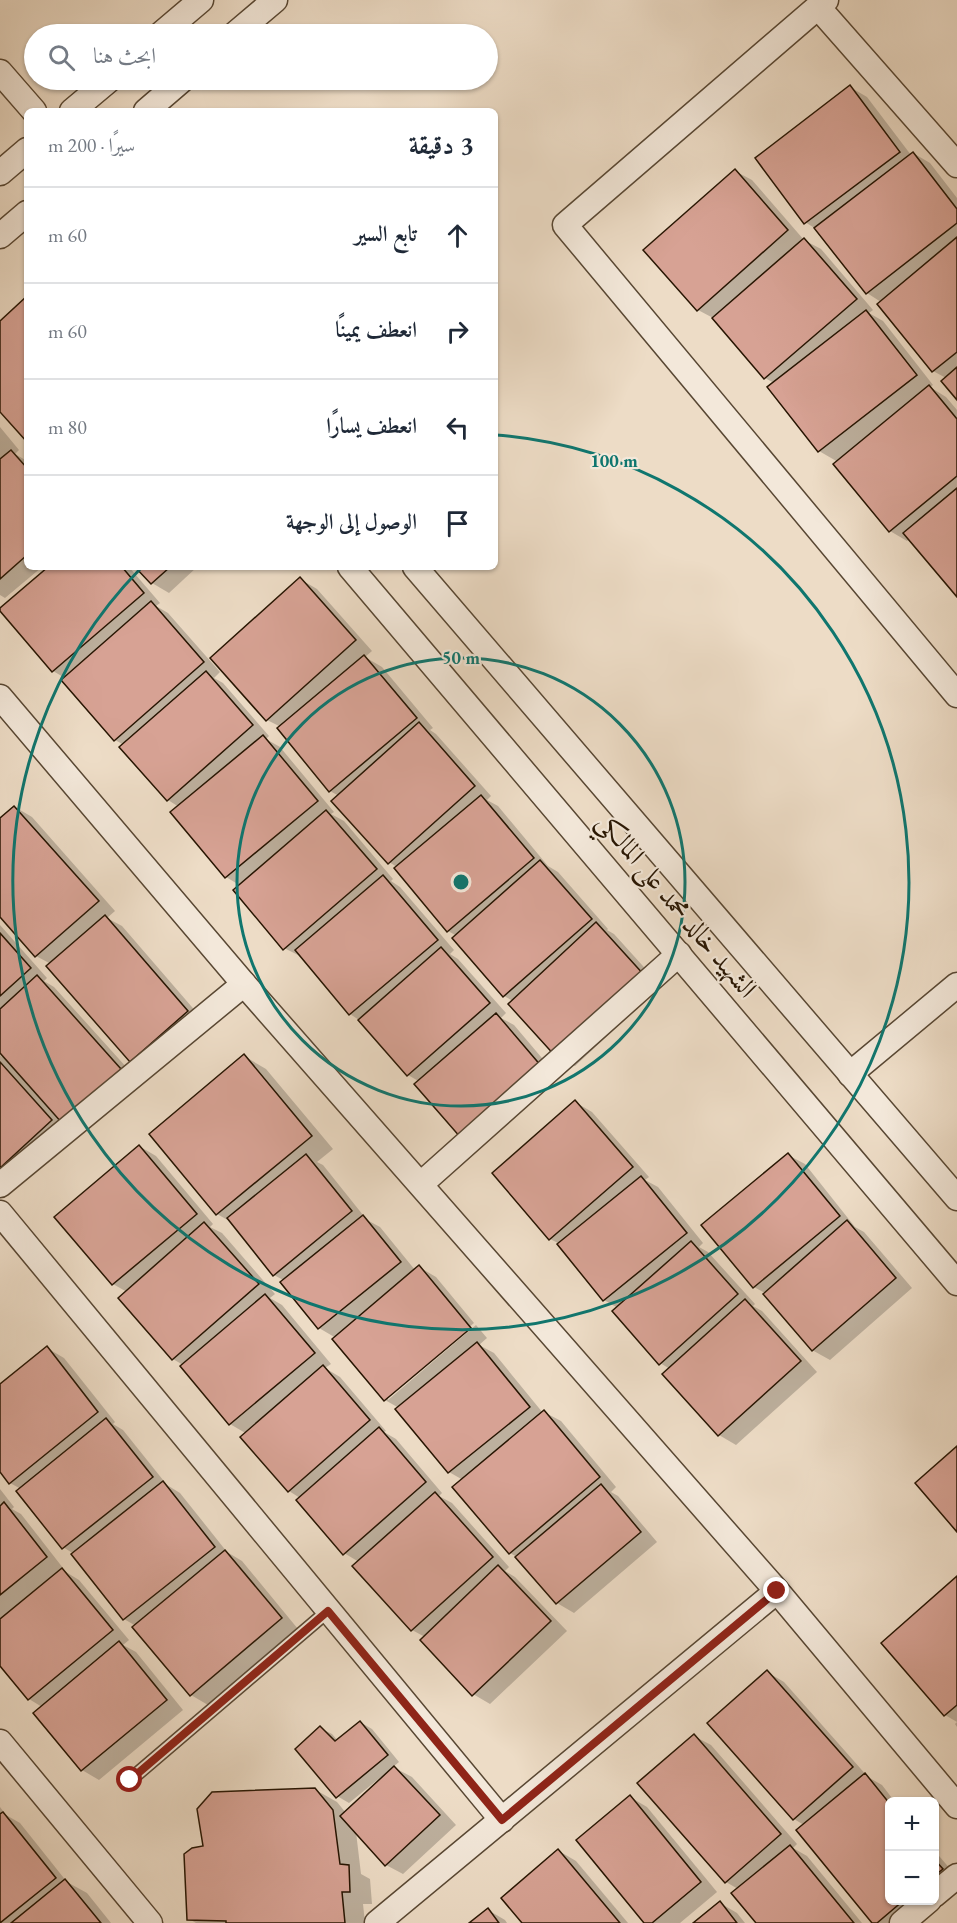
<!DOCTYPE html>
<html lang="ar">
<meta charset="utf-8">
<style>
body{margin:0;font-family:"EB Garamond",Amiri,serif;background:#f2f2f3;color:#1f2937;direction:rtl}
.controls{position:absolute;right:18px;bottom:18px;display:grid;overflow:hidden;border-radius:9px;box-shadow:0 2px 4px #0004}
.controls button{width:54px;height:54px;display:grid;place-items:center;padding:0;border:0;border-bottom:2px solid #e0e1e3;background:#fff;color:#1f2937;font:30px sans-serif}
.stop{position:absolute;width:18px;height:18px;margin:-14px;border:4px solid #8f2418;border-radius:50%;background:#fff}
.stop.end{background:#8f2418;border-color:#fff;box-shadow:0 2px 6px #0008}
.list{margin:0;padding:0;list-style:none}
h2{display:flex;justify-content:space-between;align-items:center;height:78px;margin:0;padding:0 24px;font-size:26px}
h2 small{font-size:20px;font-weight:400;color:#747a83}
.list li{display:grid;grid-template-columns:39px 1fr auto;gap:18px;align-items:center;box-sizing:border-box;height:96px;padding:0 24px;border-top:2px solid #e0e1e3}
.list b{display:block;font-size:22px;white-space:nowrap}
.list em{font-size:20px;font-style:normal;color:#747a83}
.icon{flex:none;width:33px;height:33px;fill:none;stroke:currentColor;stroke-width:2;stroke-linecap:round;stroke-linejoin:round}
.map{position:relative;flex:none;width:957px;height:1923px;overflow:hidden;direction:ltr}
.search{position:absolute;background:#fff;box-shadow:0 2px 4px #0004;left:24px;top:24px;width:474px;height:66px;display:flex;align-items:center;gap:15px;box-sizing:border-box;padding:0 21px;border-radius:33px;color:#747a83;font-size:22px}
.panel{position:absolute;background:#fff;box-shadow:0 2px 4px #0004;left:24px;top:108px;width:474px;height:462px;border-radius:9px;direction:rtl}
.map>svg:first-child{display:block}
</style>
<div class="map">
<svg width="957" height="1923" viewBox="0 0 957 1923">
<rect width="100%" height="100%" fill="#eddcc6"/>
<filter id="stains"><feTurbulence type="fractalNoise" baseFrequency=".00333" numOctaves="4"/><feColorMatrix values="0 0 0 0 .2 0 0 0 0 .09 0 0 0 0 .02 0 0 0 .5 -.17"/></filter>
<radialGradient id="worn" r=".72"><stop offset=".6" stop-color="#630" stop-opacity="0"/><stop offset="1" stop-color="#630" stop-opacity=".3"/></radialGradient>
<g fill="#0003">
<polygon points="850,87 867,97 911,155 913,153 930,163 957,198 957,397 946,378 933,371 881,302 867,293 816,229 805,222"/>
<polygon points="735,171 752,180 804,240 821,249 873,310 869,313 883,321 933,385 930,387 946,397 957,410 957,595 910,538 907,541 890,531 838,462 819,451 774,383 765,378 715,319 698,310"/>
<polygon points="0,427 19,450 15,454 27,461 27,567 42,567 5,598 0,595"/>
<polygon points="50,567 129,567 160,603 156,606 168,613 220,672 214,678 223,683 269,736 266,739 280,747 334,812 331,814 344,821 393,879 391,881 400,887 454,950 450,954 458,959 506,1013 501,1018 514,1025 558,1077 420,1082 408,1075 359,1020 350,1014 302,957 284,948 241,886 226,877 172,812 179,807 168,800 121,747 124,745 115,740 65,678 53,671"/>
<polygon points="137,567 197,567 169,593 152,583"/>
<polygon points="300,579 317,589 372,651 365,657 382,667 433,728 430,730 436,734 491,796 487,800 498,806 548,866 558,872 608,929 607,930 614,934 661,986 575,1066 558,1057 513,1001 504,996 454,938 457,936 448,931 397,867 389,862 339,796 330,791 281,727 267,720"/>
<polygon points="15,807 32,817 115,911 107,918 122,926 204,1021 148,1071 131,1061 51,964 36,956 0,915 0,820"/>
<polygon points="0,925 47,978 44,981 54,987 137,1079 59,1119 68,1131 0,1170 0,1055 2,1057 4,1055 0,1051"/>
<polygon points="244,1056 266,1069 333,1149 317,1162 323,1165 367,1220 380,1227 415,1270 419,1267 436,1277 474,1323 388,1396 388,1400 476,1325 487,1338 479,1345 494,1353 543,1413 544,1412 561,1421 616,1487 611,1492 618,1496 657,1542 574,1613 557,1603 519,1558 510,1553 463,1480 449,1472 397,1409 399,1408 385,1400 334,1339 336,1338 319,1328 285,1281 274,1275 233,1223 217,1214 151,1134"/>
<polygon points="575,1102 592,1112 649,1177 645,1180 658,1187 703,1243 699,1247 708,1252 755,1304 753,1306 762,1311 817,1372 736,1445 719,1435 670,1369 660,1363 618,1308 604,1300 558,1243 550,1239"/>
<polygon points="139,1146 156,1156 213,1224 210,1227 222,1233 275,1294 270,1298 282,1305 331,1364 325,1368 340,1377 386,1431 384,1432 396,1439 442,1493 439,1496 452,1503 509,1567 505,1571 515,1577 567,1631 490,1704 473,1694 425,1637 412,1630 359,1562 344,1553 300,1498 289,1491 247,1434 230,1424 182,1366 183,1365 173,1359 127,1292 113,1284 56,1217"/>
<polygon points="788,1155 805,1164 855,1227 864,1232 912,1288 830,1360 812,1350 765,1293 754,1287 703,1225"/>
<polygon points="47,1348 64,1358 115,1422 113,1424 123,1430 167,1485 180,1493 227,1552 242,1561 298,1629 208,1705 191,1695 136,1626 124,1619 73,1555 74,1554 63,1547 21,1489 10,1483 0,1470 0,1386"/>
<polygon points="0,1489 14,1507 12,1509 21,1514 63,1568 61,1569 79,1580 129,1640 123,1645 136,1652 183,1710 99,1780 82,1770 35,1713 42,1707 29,1699 0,1664"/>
<polygon points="957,1578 957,1727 955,1724 957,1722 945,1715 883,1643"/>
<polygon points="767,1672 784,1682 868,1777 882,1785 895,1802 890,1802 890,1900 933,1900 906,1923 874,1923 804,1825 794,1819"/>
<polygon points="360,1722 372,1729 399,1762 393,1767 412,1777 456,1825 403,1874 386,1865 356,1832 361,1874 370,1879 372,1904 363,1904 365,1923 196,1923 189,1919 205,1847 314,1789 337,1802 346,1813 383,1778 381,1777 349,1803 337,1796 320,1728 332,1734 338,1741"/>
<polygon points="694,1736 711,1745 797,1844 793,1848 807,1856 862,1923 758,1923 738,1889 726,1882"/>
<polygon points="630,1797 647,1807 717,1892 680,1923 646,1923"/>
<polygon points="0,1807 6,1815 20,1823 67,1882 87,1893 111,1923 0,1923"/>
<polygon points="934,1850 957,1877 934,1899"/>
<polygon points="559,1851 576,1861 628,1923 524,1923"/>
<polygon points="720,1903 737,1913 745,1923 695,1923"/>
<polygon points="488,1910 505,1920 507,1923 472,1923"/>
</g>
<g fill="#d7a294" stroke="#271502" stroke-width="1.5">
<polygon points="850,85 900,152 804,224 755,158"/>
<polygon points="913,152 957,209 957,223 866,294 814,228"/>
<polygon points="735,169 788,230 697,311 643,250"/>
<polygon points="957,237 957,352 932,372 877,304"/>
<polygon points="804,238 857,299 764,379 712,318"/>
<polygon points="27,296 27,442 0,412 0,321"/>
<polygon points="866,310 917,375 818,452 767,387"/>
<polygon points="957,367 957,400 941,381"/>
<polygon points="929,385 957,419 957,476 889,532 833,464"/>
<polygon points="11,450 27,468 27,555 0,579 0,459"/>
<polygon points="957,488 957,597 903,533"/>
<polygon points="48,567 122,567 144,593 52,672 0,611 0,608"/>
<polygon points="135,567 170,567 151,584"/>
<polygon points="300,577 356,640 266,721 210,658"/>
<polygon points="151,601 204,662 114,741 61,680"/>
<polygon points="364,655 417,718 329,792 277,728"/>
<polygon points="206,671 253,725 167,801 119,747"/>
<polygon points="419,722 475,786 388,864 331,801"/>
<polygon points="263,735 318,801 225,878 170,812"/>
<polygon points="481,795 534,858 447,932 394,868"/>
<polygon points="14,806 99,901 35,957 0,917 0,818"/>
<polygon points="326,810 377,869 283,950 233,890"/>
<polygon points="540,860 592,919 503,997 452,938"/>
<polygon points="383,875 438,940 349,1015 295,950"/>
<polygon points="105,915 188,1011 130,1062 46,966"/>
<polygon points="596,922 645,976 557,1058 508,1004"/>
<polygon points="0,933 31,968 0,996"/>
<polygon points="441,947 490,1003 407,1076 358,1020"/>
<polygon points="37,975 121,1069 62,1123 0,1053 0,1009"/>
<polygon points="496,1013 542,1067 461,1138 414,1084"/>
<polygon points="244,1054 312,1136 216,1215 149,1134"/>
<polygon points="0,1062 52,1120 0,1168"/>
<polygon points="575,1100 633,1167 549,1240 492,1173"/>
<polygon points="139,1145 197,1214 112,1285 54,1217"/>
<polygon points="788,1153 840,1216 753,1288 701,1225"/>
<polygon points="306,1154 352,1211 273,1276 227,1218"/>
<polygon points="641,1176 687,1233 603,1301 557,1244"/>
<polygon points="363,1215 401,1262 318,1329 280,1282"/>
<polygon points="847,1220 896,1278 812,1351 763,1294"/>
<polygon points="204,1222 259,1284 172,1360 118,1298"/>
<polygon points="691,1241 738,1294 659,1365 612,1311"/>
<polygon points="419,1265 471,1328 384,1401 332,1339"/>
<polygon points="265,1294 315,1353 229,1425 180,1366"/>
<polygon points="745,1299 801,1361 718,1436 662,1374"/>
<polygon points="477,1342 530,1407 448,1473 395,1409"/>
<polygon points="47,1346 98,1412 9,1484 0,1472 0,1384"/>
<polygon points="323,1365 370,1420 288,1492 240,1437"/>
<polygon points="544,1410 600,1477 509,1554 452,1487"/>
<polygon points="106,1418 153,1477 62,1549 16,1491"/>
<polygon points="379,1427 426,1482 343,1555 296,1500"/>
<polygon points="957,1446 957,1532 915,1483"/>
<polygon points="163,1481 215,1547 123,1620 71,1554"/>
<polygon points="601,1484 641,1532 556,1604 515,1557"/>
<polygon points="435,1492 493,1557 411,1631 352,1566"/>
<polygon points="4,1502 47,1557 0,1595 0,1506"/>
<polygon points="225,1550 282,1618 190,1696 132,1627"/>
<polygon points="498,1565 551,1621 472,1696 420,1640"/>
<polygon points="62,1568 113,1630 28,1700 0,1666 0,1619"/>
<polygon points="957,1576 957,1705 944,1716 881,1643"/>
<polygon points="119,1641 167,1700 81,1771 33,1713"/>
<polygon points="767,1670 853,1767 793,1820 707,1723"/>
<polygon points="360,1721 388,1755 336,1798 295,1749 320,1726 335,1741"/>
<polygon points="694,1734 781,1834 725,1883 637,1783"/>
<polygon points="394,1766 440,1815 385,1866 340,1816"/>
<polygon points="865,1773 890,1804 890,1900 904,1900 877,1923 872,1923 796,1830"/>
<polygon points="315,1788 333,1810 340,1864 349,1865 350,1892 342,1892 345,1923 226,1923 226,1921 187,1920 184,1854 192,1848 203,1846 197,1809 212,1792"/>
<polygon points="630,1795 701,1882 652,1923 644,1923 576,1840"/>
<polygon points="3,1812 56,1878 0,1923 0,1814"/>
<polygon points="790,1845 854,1923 756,1923 731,1893"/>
<polygon points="558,1849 620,1923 522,1923 501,1898"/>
<polygon points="934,1859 943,1869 934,1876"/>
<polygon points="65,1879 101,1923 11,1923"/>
<polygon points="720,1901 737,1923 693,1923"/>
<polygon points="488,1908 499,1923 469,1923"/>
</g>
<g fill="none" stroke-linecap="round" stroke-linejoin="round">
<defs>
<polyline id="lane" points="130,1780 328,1611"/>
<g id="street">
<polyline points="826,0 565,225 957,695"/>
<polyline points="818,7 957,165"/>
<polyline points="161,34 201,0"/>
<polyline points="235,34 275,0"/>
<polyline points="0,72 34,111"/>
<polyline points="72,111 109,80"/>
<polyline points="146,111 182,80"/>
<polyline points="0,173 27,150"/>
<polyline points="0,236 27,213"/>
<polyline points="350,567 957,1283"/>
<polyline points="415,567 957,1198"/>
<polyline points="0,697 244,984 777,1591 957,1806"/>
<polyline points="850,1074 957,985"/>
<polyline points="421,1184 679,954"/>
<polyline points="0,1185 244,984"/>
<polyline points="0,1213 502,1820"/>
<polyline points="0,1742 150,1923"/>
<polyline points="934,1895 957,1876"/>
<polyline points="377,1923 777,1591"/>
<polyline points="902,1923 929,1900"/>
</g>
</defs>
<use href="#lane" stroke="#584733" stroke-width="15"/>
<use href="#street" stroke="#584733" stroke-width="27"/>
<use href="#lane" stroke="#f3e8da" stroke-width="12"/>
<use href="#street" stroke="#f3e8da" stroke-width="24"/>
</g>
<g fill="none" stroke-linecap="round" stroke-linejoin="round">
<polyline stroke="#8f2418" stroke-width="8" points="130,1780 328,1611 502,1820 777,1591"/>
</g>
<g fill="none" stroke="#0f766e" stroke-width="3">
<circle cx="461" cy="882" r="224"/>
<path d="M496 435A448 448 0 1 1 141 568"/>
</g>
<g text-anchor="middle" stroke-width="4.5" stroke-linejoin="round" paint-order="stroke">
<g font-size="27" fill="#271502" stroke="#f3e8da">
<text transform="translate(677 905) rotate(50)" y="9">الشهيد خالد محمد على المالكي</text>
</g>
</g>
<circle cx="461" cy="882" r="9" fill="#0f766e" stroke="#f3e8da" stroke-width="3"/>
<g font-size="18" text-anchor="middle" font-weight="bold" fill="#0f766e" stroke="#f3e8da" stroke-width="4.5" stroke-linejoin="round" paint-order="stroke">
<text x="614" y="467">100 m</text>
<text x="461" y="664">50 m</text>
</g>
<rect width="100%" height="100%" filter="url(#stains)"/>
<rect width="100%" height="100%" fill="url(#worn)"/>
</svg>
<div class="controls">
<button>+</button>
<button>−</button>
</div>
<div class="stop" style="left:130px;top:1780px"></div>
<div class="stop end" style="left:777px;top:1591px"></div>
<div class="search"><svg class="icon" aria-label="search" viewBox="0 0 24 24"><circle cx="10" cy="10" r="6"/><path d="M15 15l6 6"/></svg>ابحث هنا</div>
<section class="panel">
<h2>3 دقيقة<small>سيرًا · 200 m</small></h2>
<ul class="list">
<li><svg class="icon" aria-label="ahead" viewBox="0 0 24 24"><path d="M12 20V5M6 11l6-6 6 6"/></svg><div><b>تابع السير</b></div><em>60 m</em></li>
<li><svg class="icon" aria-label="right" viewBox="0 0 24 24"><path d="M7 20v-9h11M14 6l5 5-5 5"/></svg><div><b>انعطف يمينًا</b></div><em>60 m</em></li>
<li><svg class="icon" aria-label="left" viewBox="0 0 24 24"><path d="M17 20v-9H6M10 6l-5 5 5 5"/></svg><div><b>انعطف يسارًا</b></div><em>80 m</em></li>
<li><svg class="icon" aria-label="arrive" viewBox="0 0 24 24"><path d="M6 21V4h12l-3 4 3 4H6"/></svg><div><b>الوصول إلى الوجهة</b></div></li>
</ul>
</section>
</div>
